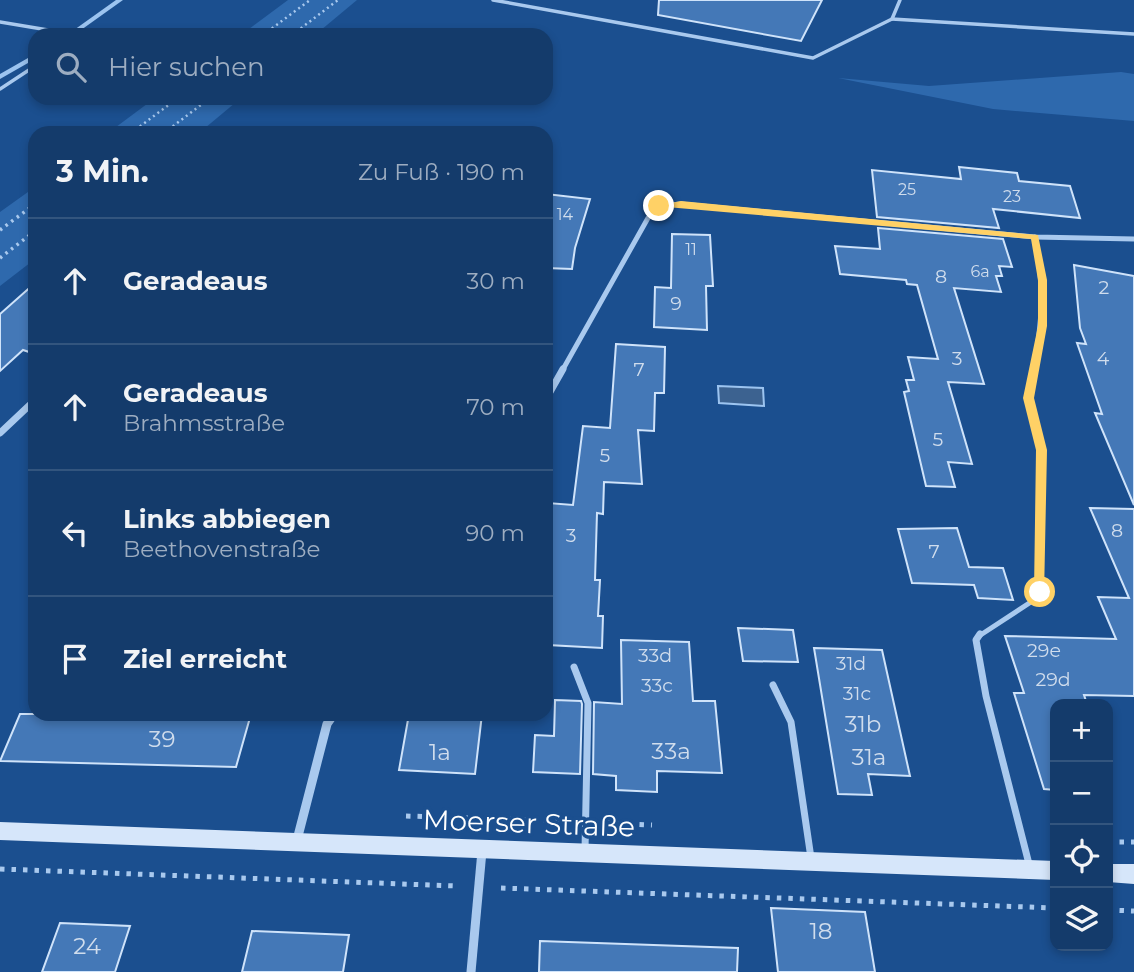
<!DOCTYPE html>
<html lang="de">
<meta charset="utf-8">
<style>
body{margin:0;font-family:Montserrat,sans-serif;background:#214673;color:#f1f3f6}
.controls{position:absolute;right:21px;bottom:21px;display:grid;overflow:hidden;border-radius:14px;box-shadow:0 4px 10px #0003}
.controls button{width:63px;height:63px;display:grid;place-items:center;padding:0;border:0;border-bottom:2px solid #33557e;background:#143b6b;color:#f1f3f6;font:35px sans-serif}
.stop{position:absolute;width:21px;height:21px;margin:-16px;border:5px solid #ffd166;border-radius:50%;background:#fff}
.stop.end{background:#ffd166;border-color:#fff;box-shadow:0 2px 7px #0008}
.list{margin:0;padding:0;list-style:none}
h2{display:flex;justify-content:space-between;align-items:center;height:91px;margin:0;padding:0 28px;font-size:30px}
h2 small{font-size:23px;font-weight:400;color:#9dadc1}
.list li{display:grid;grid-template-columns:46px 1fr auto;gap:21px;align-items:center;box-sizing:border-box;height:126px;padding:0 28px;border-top:2px solid #33557e}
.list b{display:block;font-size:26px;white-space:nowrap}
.list p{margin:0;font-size:23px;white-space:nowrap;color:#9dadc1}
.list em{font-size:23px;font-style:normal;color:#9dadc1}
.icon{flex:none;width:38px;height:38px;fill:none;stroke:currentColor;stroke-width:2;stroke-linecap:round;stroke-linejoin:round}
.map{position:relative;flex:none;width:1134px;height:972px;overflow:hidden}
.search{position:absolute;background:#143b6b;box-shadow:0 4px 10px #0003;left:28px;top:28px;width:525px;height:77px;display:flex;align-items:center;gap:18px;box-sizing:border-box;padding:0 24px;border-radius:21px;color:#9dadc1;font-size:26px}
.panel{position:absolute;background:#143b6b;box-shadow:0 4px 10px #0003;left:28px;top:126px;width:525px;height:595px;border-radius:21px}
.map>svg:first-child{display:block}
</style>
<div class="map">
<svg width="1134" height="972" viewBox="0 0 1134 972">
<rect width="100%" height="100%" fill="#1b4f8f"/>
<g fill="#2e69ad">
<polygon points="288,0 357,0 315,35 241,35"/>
<polygon points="1121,72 1134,74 1134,121 993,109 838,78 929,86"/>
<polygon points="155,98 241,98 199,133 108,133"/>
<polygon points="35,187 35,259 0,286 0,212"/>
</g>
<polygon fill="#3c6290" stroke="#9cc4f0" stroke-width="2" points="718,386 763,388 764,406 719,403"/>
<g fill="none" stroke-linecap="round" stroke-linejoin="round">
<g fill="#9cc4f0" fill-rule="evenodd">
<polygon points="116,0 123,0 74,35 67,35"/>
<polygon points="35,54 35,59 0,79 0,74"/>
</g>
</g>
<g fill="#4478b7" stroke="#cfe3fa" stroke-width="2">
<polygon points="659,0 822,0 801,41 658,15"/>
<polygon points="959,167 1017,173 1019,181 1070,186 1080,218 993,209 999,228 877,217 872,170 961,179"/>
<polygon points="546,194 590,199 575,248 572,269 546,268"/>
<polygon points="878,228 1003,239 1012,267 999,266 1002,276 996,276 1001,292 954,288 984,384 948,382 972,464 948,462 955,487 926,486 904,392 909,391 906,380 914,380 908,357 938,359 917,285 907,284 906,280 840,274 835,246 880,249"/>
<polygon points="672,234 710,235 713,286 706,286 707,330 654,327 655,287 671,288"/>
<polygon points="1074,265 1134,276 1134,505 1095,413 1102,414 1077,343 1086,344 1080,328"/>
<polygon points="35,283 35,354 23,350 0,371 0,314"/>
<polygon points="616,344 665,347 664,393 655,393 654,431 638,430 642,484 604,482 603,514 597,513 595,580 600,580 598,616 603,616 602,648 548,645 548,503 573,505 583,426 610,428"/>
<polygon points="1090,508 1134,509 1134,696 1084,695 1087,704 1055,704 1055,790 1044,789 1014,693 1024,693 1005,636 1116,639 1098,597 1129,598"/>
<polygon points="957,528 969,567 1003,568 1013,600 978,598 974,585 912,583 898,529"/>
<polygon points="738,628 793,630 798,662 743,661"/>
<polygon points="621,640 689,642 693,701 715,701 722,773 657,771 657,792 616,790 616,776 593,774 594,702 622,704"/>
<polygon points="814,648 882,650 910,776 868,774 872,795 838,794"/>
<polygon points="555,700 581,701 582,704 580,774 533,772 535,735 554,736"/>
<polygon points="20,714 251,714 236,767 0,761"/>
<polygon points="409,714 482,714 475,774 399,770"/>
<polygon points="771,908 865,912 875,972 778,972"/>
<polygon points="60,923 130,926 115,972 42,972"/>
<polygon points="252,931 349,935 343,972 242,972"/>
<polygon points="540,941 738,948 737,972 539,972"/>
</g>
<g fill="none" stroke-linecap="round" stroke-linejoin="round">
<g stroke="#a9c9ee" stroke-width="2.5" stroke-dasharray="2 3.5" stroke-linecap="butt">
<polyline points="263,35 310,0"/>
<polyline points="292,35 338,0"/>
<polyline points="131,133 178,98"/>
<polyline points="164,133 210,98"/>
</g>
<g stroke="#a9c9ee" stroke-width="3.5" stroke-dasharray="2.5 4.5" stroke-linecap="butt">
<polyline points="0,230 35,204"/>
<polyline points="0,258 35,231"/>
</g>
<g stroke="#a9c9ee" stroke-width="5" stroke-dasharray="4.5 7" stroke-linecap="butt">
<polyline points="406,816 565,821"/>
<polyline points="605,823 652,825"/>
<polyline points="1108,842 1134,842"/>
<polyline points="0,869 457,886"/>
<polyline points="501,888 1055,908"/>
<polyline points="1108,910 1134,911"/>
</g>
<g stroke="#a9c9ee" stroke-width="3.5">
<polyline points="493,0 813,58 892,19"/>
<polyline points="900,0 892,19 1134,34"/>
<polyline points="0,22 78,35"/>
<polyline points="0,89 35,66"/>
</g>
<polyline stroke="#a9c9ee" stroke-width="5" points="979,636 1034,600 1040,592 1041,450"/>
<g stroke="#a9c9ee" stroke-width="7">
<polyline points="980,634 976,640 986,696 1029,864"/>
<polyline points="574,667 588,703 585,850"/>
<polyline points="773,685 791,722 811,858"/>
</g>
<g stroke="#a9c9ee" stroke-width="5">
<polyline points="562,371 648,218 659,206 681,204 1035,237 1134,239"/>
<path d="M1033,371C1043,322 1044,287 1035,237"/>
</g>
<g stroke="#a9c9ee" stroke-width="7">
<polyline points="1034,369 1028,398 1041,450"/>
<polyline points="546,399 563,369"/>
<polyline points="0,433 35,400"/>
</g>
<g stroke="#a9c9ee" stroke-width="9">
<polyline points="297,840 327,724 334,714"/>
<polyline points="471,972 482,851"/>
</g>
<g fill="#d6e6fa" fill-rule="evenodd">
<polygon points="0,822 1055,861 1055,880 0,840"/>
<polygon points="1108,864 1134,864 1134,884 1108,882"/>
</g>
</g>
<polygon fill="#ffd166" points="681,201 1038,235 1047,280 1047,326 1034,398 1047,450 1044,596 1040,598 1034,592 1036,450 1023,398 1038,326 1038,280 1031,239 655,206"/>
<g text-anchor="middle" stroke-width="7" stroke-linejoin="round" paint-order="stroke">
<g font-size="16" fill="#d0dded">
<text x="907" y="195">25</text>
<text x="1012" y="202">23</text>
<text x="565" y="220">14</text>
<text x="691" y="255">11</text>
<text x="980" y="277">6a</text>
</g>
<g font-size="19" fill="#d0dded">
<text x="941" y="283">8</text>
<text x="1104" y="294">2</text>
<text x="676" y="310">9</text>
<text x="957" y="365">3</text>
<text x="1103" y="365">4</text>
<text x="639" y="376">7</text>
<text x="938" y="446">5</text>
<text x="605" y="462">5</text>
<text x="1117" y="537">8</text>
<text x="571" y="542">3</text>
<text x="934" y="558">7</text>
<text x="1044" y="657">29e</text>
<text x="655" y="662">33d</text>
<text x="851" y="670">31d</text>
<text x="1053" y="686">29d</text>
<text x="657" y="692">33c</text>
<text x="857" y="700">31c</text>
</g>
<g font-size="23" fill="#d0dded">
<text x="863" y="732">31b</text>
<text x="162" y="747">39</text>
<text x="671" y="759">33a</text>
<text x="440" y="760">1a</text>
<text x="869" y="765">31a</text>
<text x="821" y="939">18</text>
<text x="87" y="954">24</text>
</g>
<g font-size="28" fill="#fff" stroke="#1b4f8f">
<text transform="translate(529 823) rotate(2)" y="10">Moerser Straße</text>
</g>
</g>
</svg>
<div class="controls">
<button>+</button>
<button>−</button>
<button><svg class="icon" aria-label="locate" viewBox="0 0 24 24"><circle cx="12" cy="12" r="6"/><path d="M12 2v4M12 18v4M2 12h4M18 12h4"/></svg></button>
<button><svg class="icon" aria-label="layers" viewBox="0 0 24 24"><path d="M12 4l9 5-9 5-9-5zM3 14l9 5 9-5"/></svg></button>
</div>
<div class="stop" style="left:1040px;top:592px"></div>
<div class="stop end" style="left:659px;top:206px"></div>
<div class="search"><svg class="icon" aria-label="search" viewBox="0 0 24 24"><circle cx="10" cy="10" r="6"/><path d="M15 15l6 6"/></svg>Hier suchen</div>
<section class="panel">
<h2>3 Min.<small>Zu Fuß · 190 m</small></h2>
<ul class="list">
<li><svg class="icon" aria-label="ahead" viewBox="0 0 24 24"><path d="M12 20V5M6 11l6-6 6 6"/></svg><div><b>Geradeaus</b></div><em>30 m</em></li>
<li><svg class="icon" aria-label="ahead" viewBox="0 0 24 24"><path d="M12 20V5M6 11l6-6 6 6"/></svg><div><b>Geradeaus</b><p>Brahmsstraße</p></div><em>70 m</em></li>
<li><svg class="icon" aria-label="left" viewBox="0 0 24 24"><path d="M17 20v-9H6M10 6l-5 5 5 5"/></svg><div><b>Links abbiegen</b><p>Beethovenstraße</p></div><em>90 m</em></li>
<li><svg class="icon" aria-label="arrive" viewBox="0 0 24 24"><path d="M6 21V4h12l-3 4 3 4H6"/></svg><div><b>Ziel erreicht</b></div></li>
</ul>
</section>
</div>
